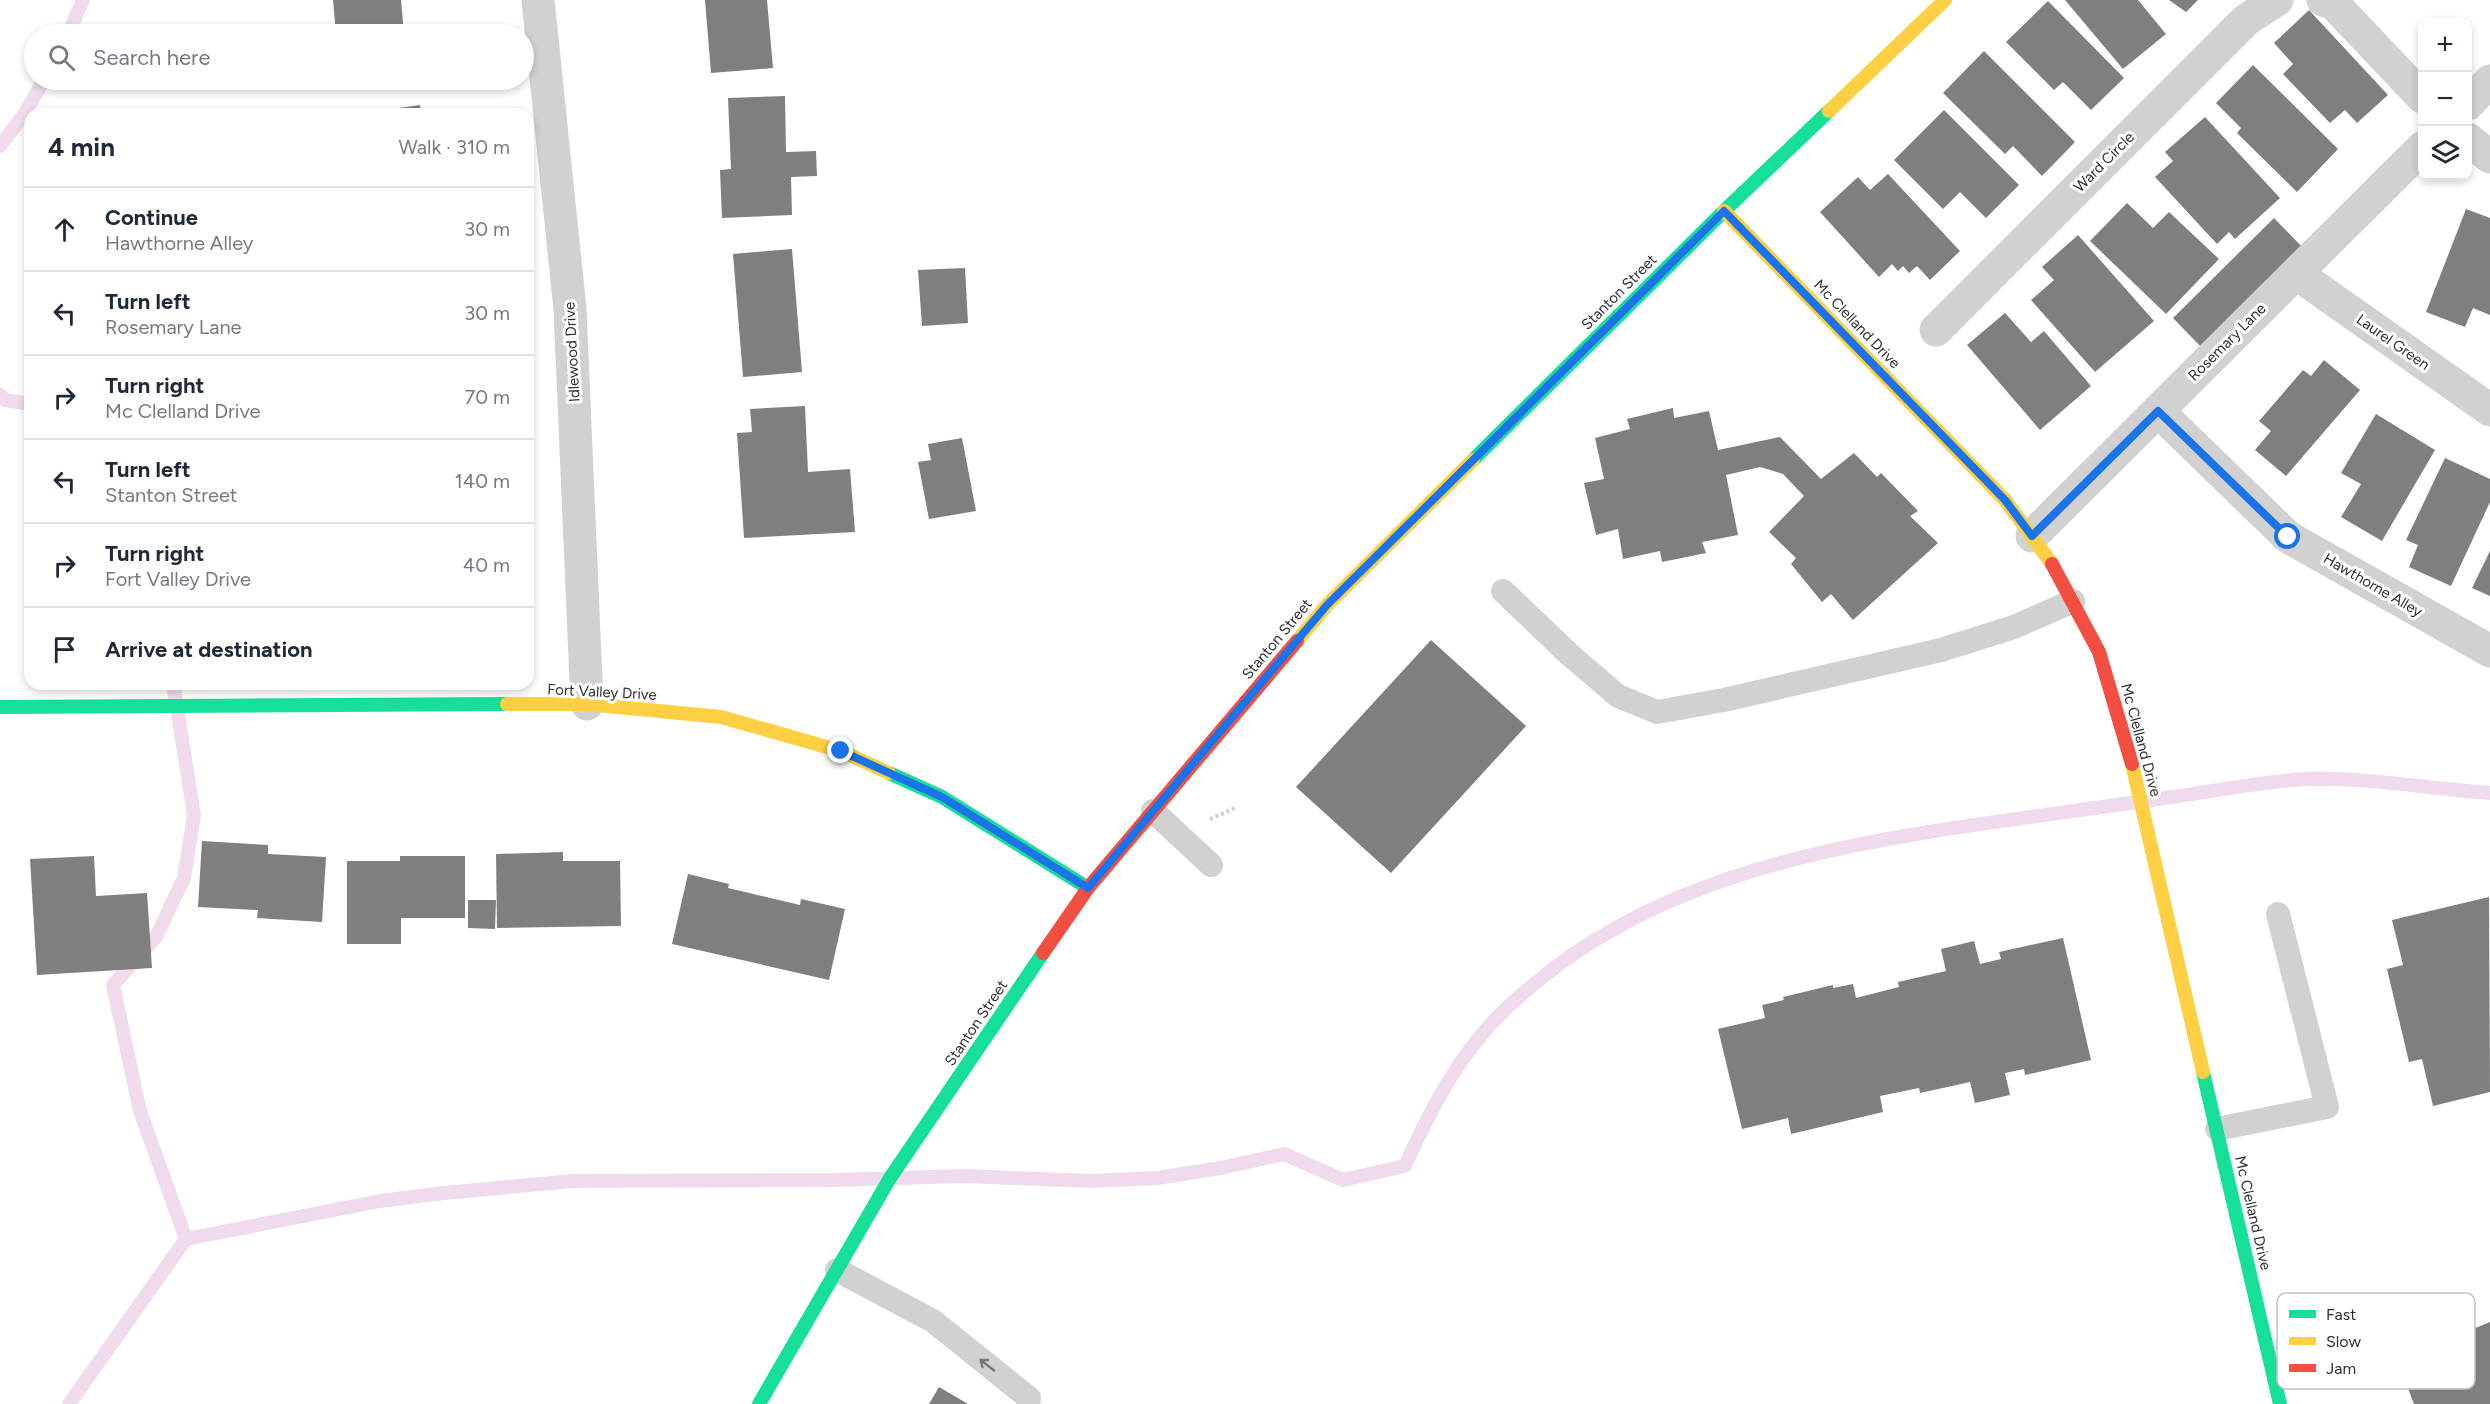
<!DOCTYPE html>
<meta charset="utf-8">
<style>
body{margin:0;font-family:Figtree,sans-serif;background:#f2f2f3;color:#1f2937}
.controls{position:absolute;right:18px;top:18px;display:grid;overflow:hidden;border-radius:12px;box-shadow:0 3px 9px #0003}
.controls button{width:54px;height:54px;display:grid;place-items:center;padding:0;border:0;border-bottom:2px solid #e0e1e3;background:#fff;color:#1f2937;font:30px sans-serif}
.stop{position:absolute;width:18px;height:18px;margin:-14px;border:4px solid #1a73e8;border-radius:50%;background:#fff}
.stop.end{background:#1a73e8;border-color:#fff;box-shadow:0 2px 6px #0008}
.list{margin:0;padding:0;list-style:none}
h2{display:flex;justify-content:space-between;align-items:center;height:78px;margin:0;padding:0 24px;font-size:26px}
h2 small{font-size:20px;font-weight:400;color:#747a83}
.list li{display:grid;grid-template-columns:39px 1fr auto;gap:18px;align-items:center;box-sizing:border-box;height:84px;padding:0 24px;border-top:2px solid #e0e1e3}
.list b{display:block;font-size:22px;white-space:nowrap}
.list p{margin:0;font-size:20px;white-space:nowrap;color:#747a83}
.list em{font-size:20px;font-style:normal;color:#747a83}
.icon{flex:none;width:33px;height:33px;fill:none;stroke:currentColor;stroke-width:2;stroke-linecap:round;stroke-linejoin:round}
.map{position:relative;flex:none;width:2490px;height:1404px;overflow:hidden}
.search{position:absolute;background:#fff;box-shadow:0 3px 9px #0003;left:24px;top:24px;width:510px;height:66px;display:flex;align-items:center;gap:15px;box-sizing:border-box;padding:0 21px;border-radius:33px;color:#747a83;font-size:22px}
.panel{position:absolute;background:#fff;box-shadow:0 3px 9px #0003;left:24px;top:108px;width:510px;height:582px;border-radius:18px}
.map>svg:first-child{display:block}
</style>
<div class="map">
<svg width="2490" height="1404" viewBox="0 0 2490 1404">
<rect width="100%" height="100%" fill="#fff"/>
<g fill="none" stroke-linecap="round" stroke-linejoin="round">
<g stroke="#f0dbec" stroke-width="14">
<polyline points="68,34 83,0"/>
<polyline points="0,146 23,116 44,80"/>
<polyline points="0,395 5,400 30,404"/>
<polyline points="173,684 194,815 184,878 156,937 113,985 140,1111 186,1239"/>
<path d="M69,1404L186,1239L380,1201L444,1193L573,1181L833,1180L962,1176L1092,1181L1157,1178L1221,1168L1284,1154L1343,1180L1405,1166C1432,1106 1462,1048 1512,1003C1543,975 1579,948 1616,928C1745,855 1907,834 2052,814C2094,808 2137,802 2179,796C2222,790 2264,781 2307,779C2368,777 2429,789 2490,793"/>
</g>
</g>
<g fill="#7f7f7f">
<polygon points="333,0 401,0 404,34 336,34"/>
<polygon points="705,0 767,0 773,68 711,73"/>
<polygon points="2065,0 2138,0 2166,34 2123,69"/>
<polygon points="2169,0 2198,0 2186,12"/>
<polygon points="2048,1 2124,78 2091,110 2063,82 2054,90 2006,42"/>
<polygon points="2309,10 2388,95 2357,123 2345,110 2330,123 2283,74 2293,64 2274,43"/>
<polygon points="1984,51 2075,142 2042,176 2013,146 2005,154 1943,93"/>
<polygon points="2253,65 2338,149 2297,192 2237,133 2241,128 2216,103"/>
<polygon points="785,96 786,152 816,151 817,176 791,177 792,215 722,218 720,170 731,169 728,98"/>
<polygon points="420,105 421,114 363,114 363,113"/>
<polygon points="1944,110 2019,185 1986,218 1960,192 1943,209 1894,160"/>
<polygon points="2205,117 2280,198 2235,239 2229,232 2217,244 2155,177 2173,161 2165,152"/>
<polygon points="1888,174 1960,251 1930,280 1917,266 1909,273 1903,266 1898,271 1892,264 1879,277 1820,212 1858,177 1870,190"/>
<polygon points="2127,203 2153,228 2169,212 2219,259 2166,314 2090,241"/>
<polygon points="2466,209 2490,218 2490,315 2473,308 2465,327 2426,312"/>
<polygon points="2274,218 2307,252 2206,352 2173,318"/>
<polygon points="2078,235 2154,321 2095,372 2031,300 2054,280 2042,267"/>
<polygon points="792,249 802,372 743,377 733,254"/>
<polygon points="965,268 968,323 922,326 918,270"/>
<polygon points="2005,313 2031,342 2044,331 2091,386 2040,430 1967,345"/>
<polygon points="2324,360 2360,390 2286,476 2255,450 2271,431 2259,421 2303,370 2311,376"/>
<polygon points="805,406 808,472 850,469 855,532 744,538 737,433 752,432 750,409"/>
<polygon points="1673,408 1674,418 1709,411 1718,450 1780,437 1821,479 1854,453 1877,477 1881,473 1918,511 1910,516 1938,543 1853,620 1831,594 1822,602 1791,564 1796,558 1769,532 1804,496 1783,474 1760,467 1726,475 1738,535 1702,542 1706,553 1662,562 1660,551 1623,559 1618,529 1596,535 1584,483 1604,479 1595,438 1630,429 1627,419"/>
<polygon points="2376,414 2435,450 2382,541 2341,517 2361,484 2341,473"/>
<polygon points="962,438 976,511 929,519 918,462 931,460 928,444"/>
<polygon points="2445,458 2490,479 2490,502 2451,586 2409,567 2418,545 2406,540"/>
<polygon points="2490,551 2490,596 2472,588"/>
<polygon points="1431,640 1526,726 1391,873 1296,787"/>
<polygon points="202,841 268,845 268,854 326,857 322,922 257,918 258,910 198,907"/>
<polygon points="563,852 563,861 620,861 621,926 497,928 496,854"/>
<polygon points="94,856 96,896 147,893 152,968 37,975 30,859"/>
<polygon points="400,856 465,856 465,918 401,918 401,944 347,944 347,861 400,861"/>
<polygon points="688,874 729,884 728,888 800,905 801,899 845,909 829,980 672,944"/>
<polygon points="2489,897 2490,1092 2433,1106 2422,1059 2409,1062 2387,969 2403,965 2392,920"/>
<polygon points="468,900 496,900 495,929 468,928"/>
<polygon points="2063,938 2091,1060 2025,1075 2024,1069 2005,1073 2010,1095 1975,1103 1970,1082 1920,1093 1919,1088 1880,1096 1883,1112 1791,1134 1788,1118 1742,1129 1718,1029 1765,1018 1762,1005 1784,1000 1783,997 1833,985 1833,988 1853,984 1856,998 1899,987 1898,982 1946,971 1941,949 1974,941 1980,964 2001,959 1999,952"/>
<polygon points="2490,1322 2490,1404 2414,1404 2397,1360"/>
<polygon points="939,1387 968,1404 929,1404"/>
</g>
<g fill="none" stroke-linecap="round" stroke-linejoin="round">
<polyline stroke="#cfcfcf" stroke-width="4" stroke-dasharray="3 3" stroke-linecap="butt" points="1210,819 1237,807"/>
<g stroke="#d1d1d1" stroke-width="24">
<polyline points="1503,591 1570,655 1618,696 1657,712 1724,700 1941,650 2014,627 2073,601"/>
<polyline points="1153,811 1211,865"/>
<polyline points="2217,1129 2327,1107 2278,914"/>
<polyline points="837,1270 933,1321 1029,1398 1028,1404"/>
</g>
<g stroke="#d1d1d1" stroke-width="33">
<polyline points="538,0 570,309 587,704"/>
<polyline points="2323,0 2334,4 2422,97"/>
<polyline points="2468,104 2490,81"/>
<polyline points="2468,139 2490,157"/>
<polyline points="2297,274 2490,410"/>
<polyline points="1936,330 2246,20 2277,0"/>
<polyline points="2158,411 2288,537 2490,651"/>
<polyline points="2032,536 2422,148"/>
</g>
<g stroke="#16e098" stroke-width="14">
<polyline points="1473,460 1724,211 1829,111"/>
<polyline points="0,707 507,704"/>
<polyline points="889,773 942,797 1088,888"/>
<polyline points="2203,1072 2280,1404"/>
<polyline points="759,1404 890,1178 1043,953"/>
</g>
<g stroke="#ffcf43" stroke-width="14">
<polyline points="1829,111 1945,0"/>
<polyline points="1724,211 2005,500 2052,564"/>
<polyline points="1297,641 1327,605 1473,460"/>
<polyline points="507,704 587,704 721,717 841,751 889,773"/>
<polyline points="2132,764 2203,1072"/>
</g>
<g stroke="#f24e42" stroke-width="14">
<polyline points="2052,564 2099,652 2132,764"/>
<polyline points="1043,953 1088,888 1297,641"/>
</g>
</g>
<defs><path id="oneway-shaft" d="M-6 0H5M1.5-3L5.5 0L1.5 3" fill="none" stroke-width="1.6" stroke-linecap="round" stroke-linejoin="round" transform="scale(1.5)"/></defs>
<use stroke="#787878" href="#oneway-shaft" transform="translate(987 1365) rotate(-142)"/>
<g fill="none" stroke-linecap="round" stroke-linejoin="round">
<polyline stroke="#1a73e8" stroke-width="8" points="841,751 942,797 1088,888 1327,605 1724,211 2005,500 2032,536 2158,411 2288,537"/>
</g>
<g text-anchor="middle" stroke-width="6" stroke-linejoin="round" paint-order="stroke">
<g font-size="15" fill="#2f2f2f" stroke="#fff">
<text transform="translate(2104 162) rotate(-45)" y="5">Ward Circle</text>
<text transform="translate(1619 292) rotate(-45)" y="5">Stanton Street</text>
<text transform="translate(1857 324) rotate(46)" y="5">Mc Clelland Drive</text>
<text transform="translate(2227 342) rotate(-45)" y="5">Rosemary Lane</text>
<text transform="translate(2393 342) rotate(35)" y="5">Laurel Green</text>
<text transform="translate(572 352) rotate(-93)" y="5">Idlewood Drive</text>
<text transform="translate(2373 585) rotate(30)" y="5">Hawthorne Alley</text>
<text transform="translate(1277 639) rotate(-50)" y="5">Stanton Street</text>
<text transform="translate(602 692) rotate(3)" y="5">Fort Valley Drive</text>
<text transform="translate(2141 740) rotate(75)" y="5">Mc Clelland Drive</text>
<text transform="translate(976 1023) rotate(-56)" y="5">Stanton Street</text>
<text transform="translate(2253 1213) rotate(77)" y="5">Mc Clelland Drive</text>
</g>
</g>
<rect x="2277" y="1293" width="198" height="96" rx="9" fill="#fff" stroke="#c1c1c1" stroke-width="1.5"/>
<rect x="2289" y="1310" width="27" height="8" fill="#16e098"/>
<rect x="2289" y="1337" width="27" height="8" fill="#ffcf43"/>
<rect x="2289" y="1364" width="27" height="8" fill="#f24e42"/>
<g font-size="16" fill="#2f2f2f">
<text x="2326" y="1320">Fast</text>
<text x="2326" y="1347">Slow</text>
<text x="2326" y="1374">Jam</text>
</g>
</svg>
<div class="controls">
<button>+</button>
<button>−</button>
<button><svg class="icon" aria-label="layers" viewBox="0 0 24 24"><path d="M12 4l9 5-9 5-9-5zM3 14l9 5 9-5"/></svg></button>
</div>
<div class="stop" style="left:2288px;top:537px"></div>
<div class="stop end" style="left:841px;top:751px"></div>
<div class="search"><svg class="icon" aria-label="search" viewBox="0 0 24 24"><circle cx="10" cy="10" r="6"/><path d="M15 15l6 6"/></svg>Search here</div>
<section class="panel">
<h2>4 min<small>Walk · 310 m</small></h2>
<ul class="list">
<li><svg class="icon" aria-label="ahead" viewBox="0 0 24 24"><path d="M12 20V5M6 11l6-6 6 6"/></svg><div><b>Continue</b><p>Hawthorne Alley</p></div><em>30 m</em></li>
<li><svg class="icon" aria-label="left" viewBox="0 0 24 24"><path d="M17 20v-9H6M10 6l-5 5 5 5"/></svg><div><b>Turn left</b><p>Rosemary Lane</p></div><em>30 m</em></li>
<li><svg class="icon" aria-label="right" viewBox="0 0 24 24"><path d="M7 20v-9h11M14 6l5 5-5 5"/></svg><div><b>Turn right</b><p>Mc Clelland Drive</p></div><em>70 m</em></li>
<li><svg class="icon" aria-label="left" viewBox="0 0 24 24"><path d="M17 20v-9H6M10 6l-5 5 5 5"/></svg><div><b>Turn left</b><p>Stanton Street</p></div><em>140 m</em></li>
<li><svg class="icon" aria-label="right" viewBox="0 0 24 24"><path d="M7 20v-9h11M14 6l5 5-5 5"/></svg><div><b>Turn right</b><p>Fort Valley Drive</p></div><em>40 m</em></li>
<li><svg class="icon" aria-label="arrive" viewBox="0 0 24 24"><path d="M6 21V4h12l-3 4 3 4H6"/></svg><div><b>Arrive at destination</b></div></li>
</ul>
</section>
</div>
